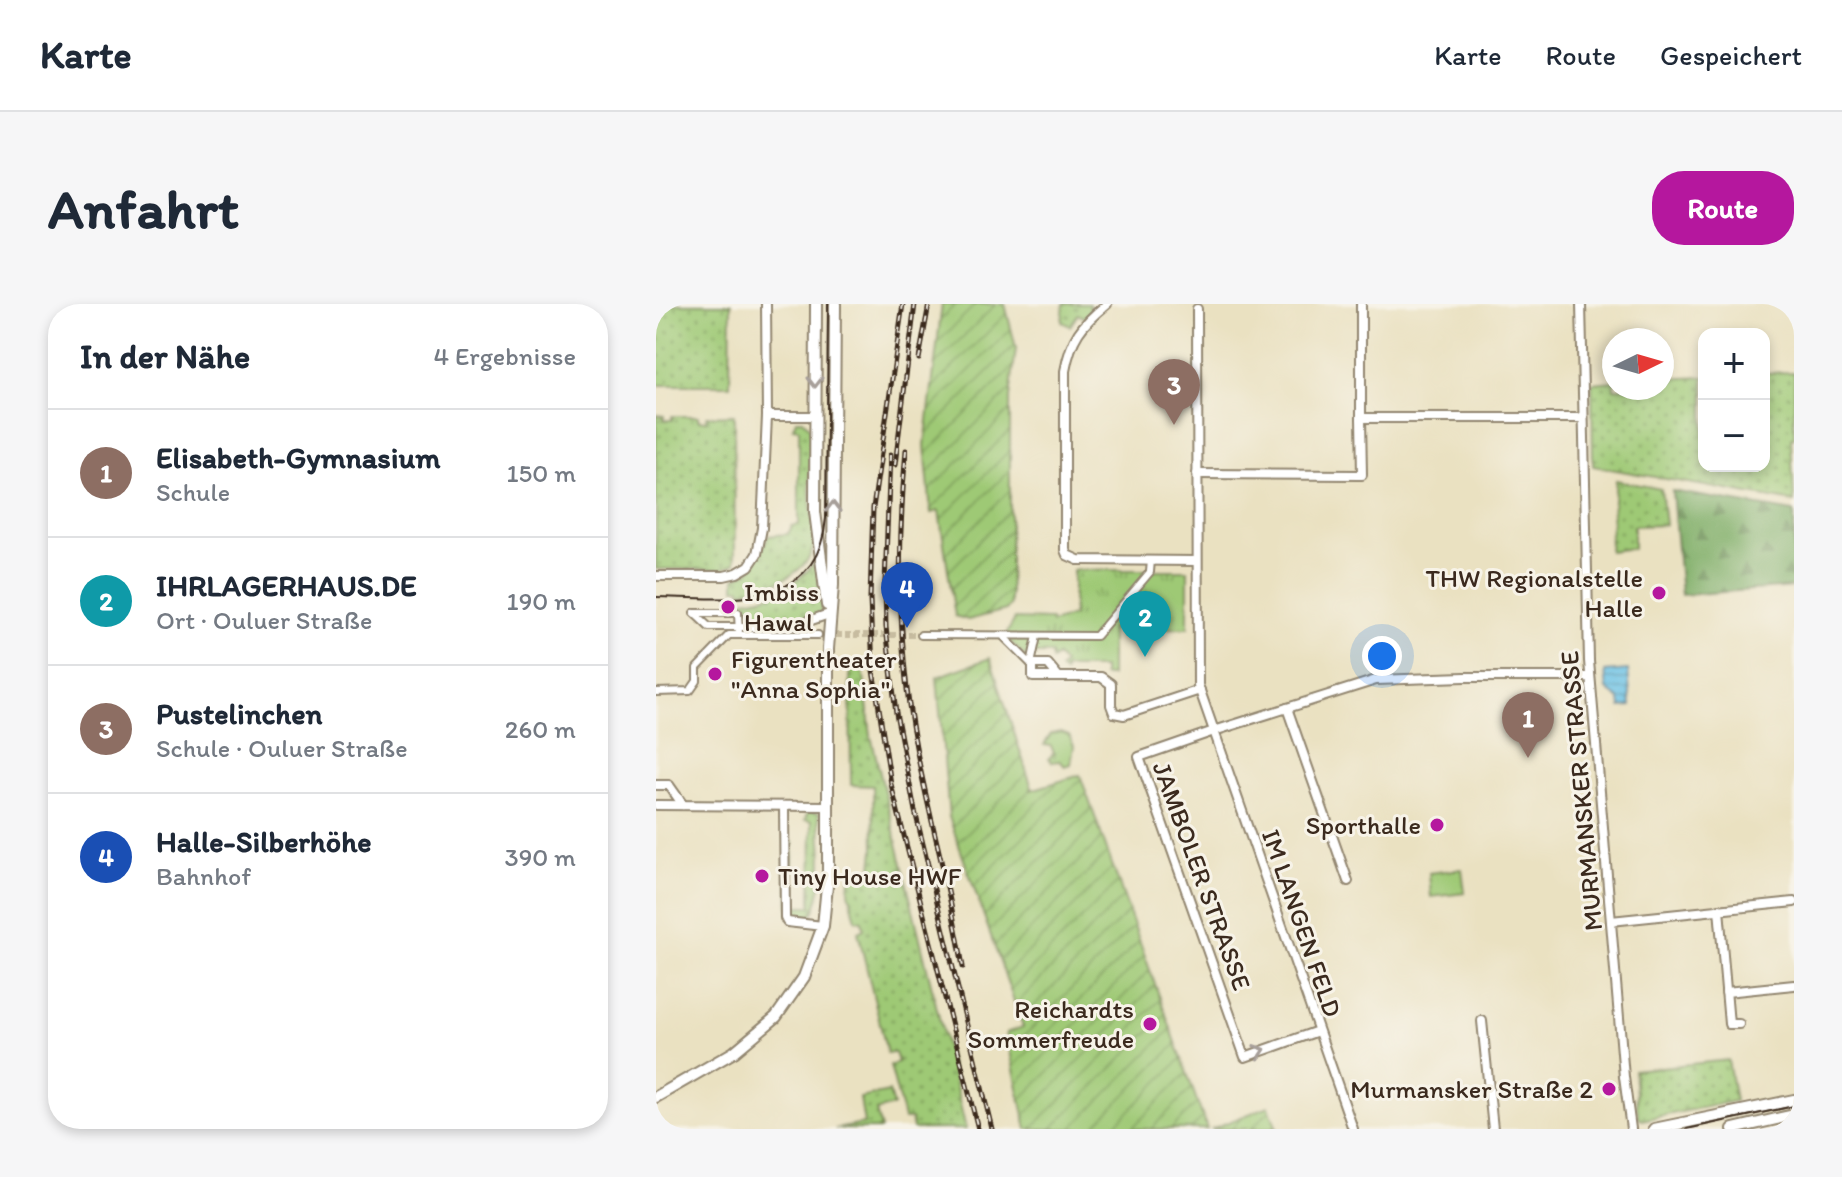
<!DOCTYPE html>
<html lang="de">
<meta charset="utf-8">
<style>
body{margin:0;font-family:Itim,sans-serif;background:#f6f6f7;color:#1f2937}
.controls{position:absolute;right:24px;top:24px;display:grid;overflow:hidden;border-radius:16px;box-shadow:0 4px 12px #0003}
.controls button{width:72px;height:72px;display:grid;place-items:center;padding:0;border:0;border-bottom:2px solid #e0e1e3;background:#fff;color:#1f2937;font:40px sans-serif}
.compass{position:absolute;left:946px;top:24px;width:72px;height:72px;border-radius:50%;background:#fff;box-shadow:0 4px 12px #0003;rotate:85deg}
.you{position:absolute;left:726px;top:352px;width:28px;height:28px;margin:-20px;border:6px solid #fff;border-radius:50%;background:#1a73e8;box-shadow:0 0 0 12px #1a73e833}
.badge{display:grid;place-items:center;width:52px;height:52px;border-radius:50%;background:#b5179e;color:#fff;font-size:26px;font-weight:700}
.pin{position:absolute;translate:-50% -66px;filter:drop-shadow(0 2px 4px #0008)}
.pin::after{content:'';position:absolute;top:42px;width:28px;height:24px;background:inherit;clip-path:polygon(0 0,100% 0,50% 100%)}
.list{margin:0;padding:0;list-style:none}
h2{display:flex;justify-content:space-between;align-items:center;height:104px;margin:0;padding:0 32px;font-size:34px}
h2 small{font-size:26px;font-weight:400;color:#747a83}
.list li{display:grid;grid-template-columns:52px 1fr auto;gap:24px;align-items:center;box-sizing:border-box;height:128px;padding:0 32px;border-top:2px solid #e0e1e3}
.list b{display:block;font-size:30px;white-space:nowrap}
.list p{margin:0;font-size:26px;white-space:nowrap;color:#747a83}
.list em{font-size:26px;font-style:normal;color:#747a83}
.map{position:relative;flex:none;width:1138px;height:825px;overflow:hidden;border-radius:32px}
header{display:flex;align-items:center;gap:48px;box-sizing:border-box;height:112px;padding:0 40px;background:#fff;border-bottom:2px solid #e0e1e3}
header strong{font-size:38px}
nav{display:flex;gap:44px;margin-inline-start:auto;font-size:28px}
.intro{display:flex;align-items:center;justify-content:space-between;box-sizing:border-box;height:192px;padding:0 48px}
h1{margin:0;font-size:56px}
.button{padding:20px 36px;border-radius:32px;background:#b5179e;color:#fff;font-size:28px;font-weight:700}
main{display:flex;gap:48px;padding:0 48px}
aside{flex:1;background:#fff;border-radius:32px;box-shadow:0 4px 12px #0003}
.map>svg:first-child{display:block}
</style>
<header>
<strong>Karte</strong>
<nav><a>Karte</a><a>Route</a><a>Gespeichert</a></nav>
</header>
<div class="intro"><h1>Anfahrt</h1><a class="button">Route</a></div>
<main>
<aside>
<h2>In der Nähe<small>4 Ergebnisse</small></h2>
<ul class="list">
<li><span class="badge" style="background:#8d6e63">1</span><div><b>Elisabeth-Gymnasium</b><p>Schule</p></div><em>150 m</em></li>
<li><span class="badge" style="background:#0f9aa8">2</span><div><b>IHRLAGERHAUS.DE</b><p>Ort · Ouluer Straße</p></div><em>190 m</em></li>
<li><span class="badge" style="background:#8d6e63">3</span><div><b>Pustelinchen</b><p>Schule · Ouluer Straße</p></div><em>260 m</em></li>
<li><span class="badge" style="background:#1a4fb4">4</span><div><b>Halle-Silberhöhe</b><p>Bahnhof</p></div><em>390 m</em></li>
</ul>
</aside>
<div class="map">
<svg width="1138" height="825" viewBox="0 0 1138 825">
<defs>
<pattern id="grass-dots" width="8" height="8" patternUnits="userSpaceOnUse" patternTransform="scale(2)"><rect width="8" height="8" fill="#9ec975"/><path d="M2 2h.1M6 6h.1" fill="none" stroke="#82a35f" stroke-width="1.8" stroke-linecap="round"/></pattern>
<pattern id="forest-firs" width="22" height="20" patternUnits="userSpaceOnUse" patternTransform="scale(2)"><rect width="22" height="20" fill="#7ead66"/><path d="M5 1l3.5 6h-7zM16 11l3.5 6h-7z" fill="#688d53"/></pattern>
<pattern id="park-tufts" width="24" height="20" patternUnits="userSpaceOnUse" patternTransform="scale(2)"><rect width="24" height="20" fill="#9ec975"/><path d="M3 7l-1-3M5 7V3M7 7l1-3M15 17l-1-3M17 17v-4M19 17l1-3" fill="none" stroke="#82a35f"/></pattern>
<pattern id="garden-furrows" width="10" height="10" patternUnits="userSpaceOnUse" patternTransform="scale(2)"><rect width="10" height="10" fill="#9ec975"/><path d="M-1 1l2-2M0 10L10 0M9 11l2-2" fill="none" stroke="#82a35f"/></pattern>
<pattern id="water-rules" width="6" height="5" patternUnits="userSpaceOnUse" patternTransform="scale(2)"><rect width="6" height="5" fill="#68c1e6"/><path d="M0 2.5h6" fill="none" stroke="#579dba"/></pattern>
</defs>
<rect width="100%" height="100%" fill="#f7f3e8"/>
<filter id="ink" filterUnits="userSpaceOnUse"><feTurbulence type="fractalNoise" baseFrequency=".0125" numOctaves="2"/><feDisplacementMap in="SourceGraphic" scale="16" xChannelSelector="R" yChannelSelector="G"/><feConvolveMatrix kernelMatrix="1 2 1 2 8 2 1 2 1" color-interpolation-filters="sRGB"/></filter>
<filter id="wash" filterUnits="userSpaceOnUse"><feTurbulence type="fractalNoise" baseFrequency=".006" numOctaves="4" result="noise"/><feDisplacementMap in="SourceGraphic" scale="32" xChannelSelector="R" yChannelSelector="G"/><feGaussianBlur stdDeviation="1.8" result="paint"/><feColorMatrix in="noise" values="0 0 0 0 0 0 0 0 0 0 0 0 0 0 0 0 0 1.4 0 .05"/><feComposite in="paint" operator="in"/></filter>
<g filter="url(#wash)">
<rect width="100%" height="100%" fill="#eae1c1"/>
<g fill="url(#grass-dots)" stroke="#6c7a4a" stroke-width="2">
<polygon points="0,0 75,0 74,81 0,81"/>
<polygon points="408,0 433,0 434,6 428,14 422,10 414,22 406,18"/>
<polygon points="1138,68 1138,133 1135,134 1138,198 937,162 936,79 958,77 958,84 1006,84 1006,75 1048,73 1048,162 1108,162 1108,69"/>
<polygon points="0,111 8,112 8,116 16,116 16,112 42,112 42,116 50,117 51,112 78,111 79,260 66,265 0,265"/>
<path d="M140,116H147L154,124C154,147 153,170 154,193C155,208 159,223 158,237C156,270 111,285 85,287V284H79V274C100,266 104,251 112,232L132,230L136,222L143,221V125L137,124Z"/>
<polygon points="960,176 1005,185 1009,221 977,222 977,244 953,247"/>
<path d="M161,256L166,309L135,320L134,313L95,312L92,300L85,299V296C118,294 140,282 161,256Z"/>
<polygon points="207,365 215,432 310,825 257,825 255,815 248,815 234,762 242,758 239,749 231,749 202,628 208,625 206,617 200,616 193,588 194,573 215,572 218,546 217,482 195,481 194,367"/>
<path d="M152,507L163,509C165,544 172,584 154,615H139L133,611L132,538H137V602H155L156,517L149,516Z"/>
<polygon points="1072,756 1079,797 986,816 982,813 978,766"/>
<polygon points="233,788 237,802 220,807 225,825 179,825 208,820 204,794"/>
</g>
<polygon fill="url(#forest-firs)" stroke="#5c6c42" stroke-width="2" points="1016,187 1138,208 1138,283 1025,291"/>
<g fill="url(#park-tufts)" stroke="#6c7a4a" stroke-width="2">
<polygon points="417,266 532,266 532,324 455,325 455,372 447,372 447,364 409,364 408,369 404,365 408,360 401,352 396,356 395,350 378,350 372,356 349,332 359,315 395,316 396,319 417,312"/>
<polygon points="405,428 413,431 418,442 415,460 409,462 404,457 396,458 393,454 398,449 395,442 388,441 395,430"/>
</g>
<g fill="url(#garden-furrows)" stroke="#6c7a4a" stroke-width="2">
<polygon points="286,0 349,0 360,44 354,94 354,301 350,306 312,316 299,312 283,207 275,209 269,141"/>
<polygon points="334,354 376,484 375,486 424,471 551,825 371,825 350,729 367,723 293,513 281,373"/>
<polygon points="613,802 621,825 555,825"/>
</g>
<polygon fill="#9ec975" stroke="#6c7a4a" stroke-width="2" points="806,565 809,589 775,593 773,569"/>
<polygon fill="url(#water-rules)" stroke="#527682" stroke-width="2" points="972,366 975,402 965,403 964,396 951,386 949,368"/>
</g>
<g filter="url(#ink)">
<g fill="none" stroke-linecap="round" stroke-linejoin="round">
<polyline stroke="#c7bca0" stroke-width="6" stroke-dasharray="6 3" stroke-linecap="butt" points="162,331 265,331"/>
<defs>
<g id="pedestrian">
<polyline points="38,309 82,309 83,331"/>
<polyline points="38,309 53,323 96,323"/>
<polyline points="265,331 440,332 494,268 495,256"/>
<polyline points="347,332 375,360"/>
<polyline points="375,360 381,332"/>
<polyline points="0,388 34,387 41,377 41,364 73,331 162,331"/>
</g>
<g id="minor">
<path d="M451,0C425,21 415,34 409,67V246L411,251L422,256L541,257"/>
<polyline points="925,0 933,357 968,773 975,825"/>
<polyline points="541,5 542,381 697,825"/>
<polyline points="111,112 159,112"/>
<polyline points="705,114 705,0"/>
<polyline points="541,170 706,171 705,114 927,114"/>
<polyline points="0,272 68,272 81,269 93,262 101,250 106,224 111,112 110,0"/>
<polyline points="96,323 135,323 173,310"/>
<polyline points="402,372 392,360 377,360 377,373 445,373 455,380 455,401 458,409 468,411 544,386"/>
<polyline points="631,404 692,577"/>
<polyline points="0,481 13,481 27,501"/>
<polyline points="0,501 172,502"/>
<polyline points="128,502 129,614 131,618 167,622"/>
<polyline points="1063,605 1073,720 1083,720"/>
<polyline points="955,617 1138,598"/>
<polyline points="1070,688 1138,681"/>
<polyline points="826,717 837,825"/>
<polyline points="662,727 589,753 483,453 558,427 720,376 809,373 934,373"/>
</g>
<g id="tertiary">
<polyline points="160,0 159,208 171,301"/>
<polyline points="0,793 78,748 120,713 148,673 167,622 172,572 172,345 177,281 179,0"/>
<polyline points="998,825 1138,796"/>
<polyline points="1077,825 1138,811"/>
</g>
</defs>
<use href="#pedestrian" stroke="#928670" stroke-width="10"/>
<use href="#minor" stroke="#928670" stroke-width="12"/>
<use href="#tertiary" stroke="#928670" stroke-width="14"/>
<use href="#pedestrian" stroke="#fff" stroke-width="6"/>
<use href="#minor" stroke="#fff" stroke-width="8"/>
<use href="#tertiary" stroke="#fff" stroke-width="10"/>
<g stroke="#3b2a1e" stroke-width="2">
<path d="M0,293C68,294 162,310 170,214L172,0"/>
<polyline points="1031,825 1138,802"/>
</g>
<defs>
<g id="rail">
<polyline points="247,0 217,204 214,295 217,366 235,480 322,825"/>
<polyline points="263,55 273,0"/>
<path d="M250,146C241,245 241,345 260,443C274,517 295,589 307,663"/>
<polyline points="234,151 229,279 230,323 240,409 259,507 336,825"/>
<polyline points="239,161 259,0"/>
</g>
</defs>
<use href="#rail" stroke="#3b2a1e" stroke-width="5"/>
<use href="#rail" stroke="#f7f3e8" stroke-width="2" stroke-dasharray="6" stroke-linecap="butt"/>
</g>
<defs><path id="oneway-chevron" d="M-2-3.5L2.5 0L-2 3.5" fill="none" stroke-width="1.6" stroke-linecap="round" stroke-linejoin="round" transform="scale(2)"/></defs>
<g stroke="#a79f9a">
<use href="#oneway-chevron" transform="translate(159 78) rotate(90)"/>
<use href="#oneway-chevron" transform="translate(177 203) rotate(-90)"/>
<use href="#oneway-chevron" transform="translate(604 747) rotate(-19)"/>
</g>
</g>
<g fill="#b5179e" stroke="#f7f3e8" stroke-width="3">
<circle cx="1003" cy="289" r="8"/>
<circle cx="72" cy="303" r="8"/>
<circle cx="59" cy="370" r="8"/>
<circle cx="781" cy="521" r="8"/>
<circle cx="106" cy="572" r="8"/>
<circle cx="494" cy="720" r="8"/>
<circle cx="953" cy="785" r="8"/>
</g>
<g text-anchor="middle" stroke-width="6" stroke-linejoin="round" paint-order="stroke">
<g font-size="26" fill="#3b2a1e" stroke="#f7f3e8" text-anchor="end">
<text x="987" y="283">THW Regionalstelle<tspan x="987" dy="30">Halle</tspan></text>
<text x="88" y="297" text-anchor="start">Imbiss<tspan x="88" dy="30">Hawal</tspan></text>
<text x="75" y="364" text-anchor="start">Figurentheater<tspan x="75" dy="30">"Anna Sophia"</tspan></text>
<text x="765" y="530">Sporthalle</text>
<text x="122" y="581" text-anchor="start">Tiny House HWF</text>
<text x="478" y="714">Reichardts<tspan x="478" dy="30">Sommerfreude</tspan></text>
<text x="937" y="794">Murmansker Straße 2</text>
</g>
<g font-size="26" fill="#3b2a1e" stroke="#f7f3e8">
<text transform="translate(925 487) rotate(-95)" y="9">MURMANSKER STRASSE</text>
<text transform="translate(546 572) rotate(70)" y="9">JAMBOLER STRASSE</text>
<text transform="translate(646 619) rotate(71)" y="9">IM LANGEN FELD</text>
</g>
</g>
</svg>
<div class="controls">
<button>+</button>
<button>−</button>
</div>
<svg class="compass" viewBox="-18 -18 36 36"><path d="M0-13l5 13h-10z" fill="#e53935"/><path d="M0 13l5-13h-10z" fill="#747a83"/></svg>
<div class="you"></div>
<div class="pin badge" style="left:872px;top:454px;background:#8d6e63">1</div>
<div class="pin badge" style="left:489px;top:353px;background:#0f9aa8">2</div>
<div class="pin badge" style="left:518px;top:121px;background:#8d6e63">3</div>
<div class="pin badge" style="left:251px;top:324px;background:#1a4fb4">4</div>
</div>
</main>
